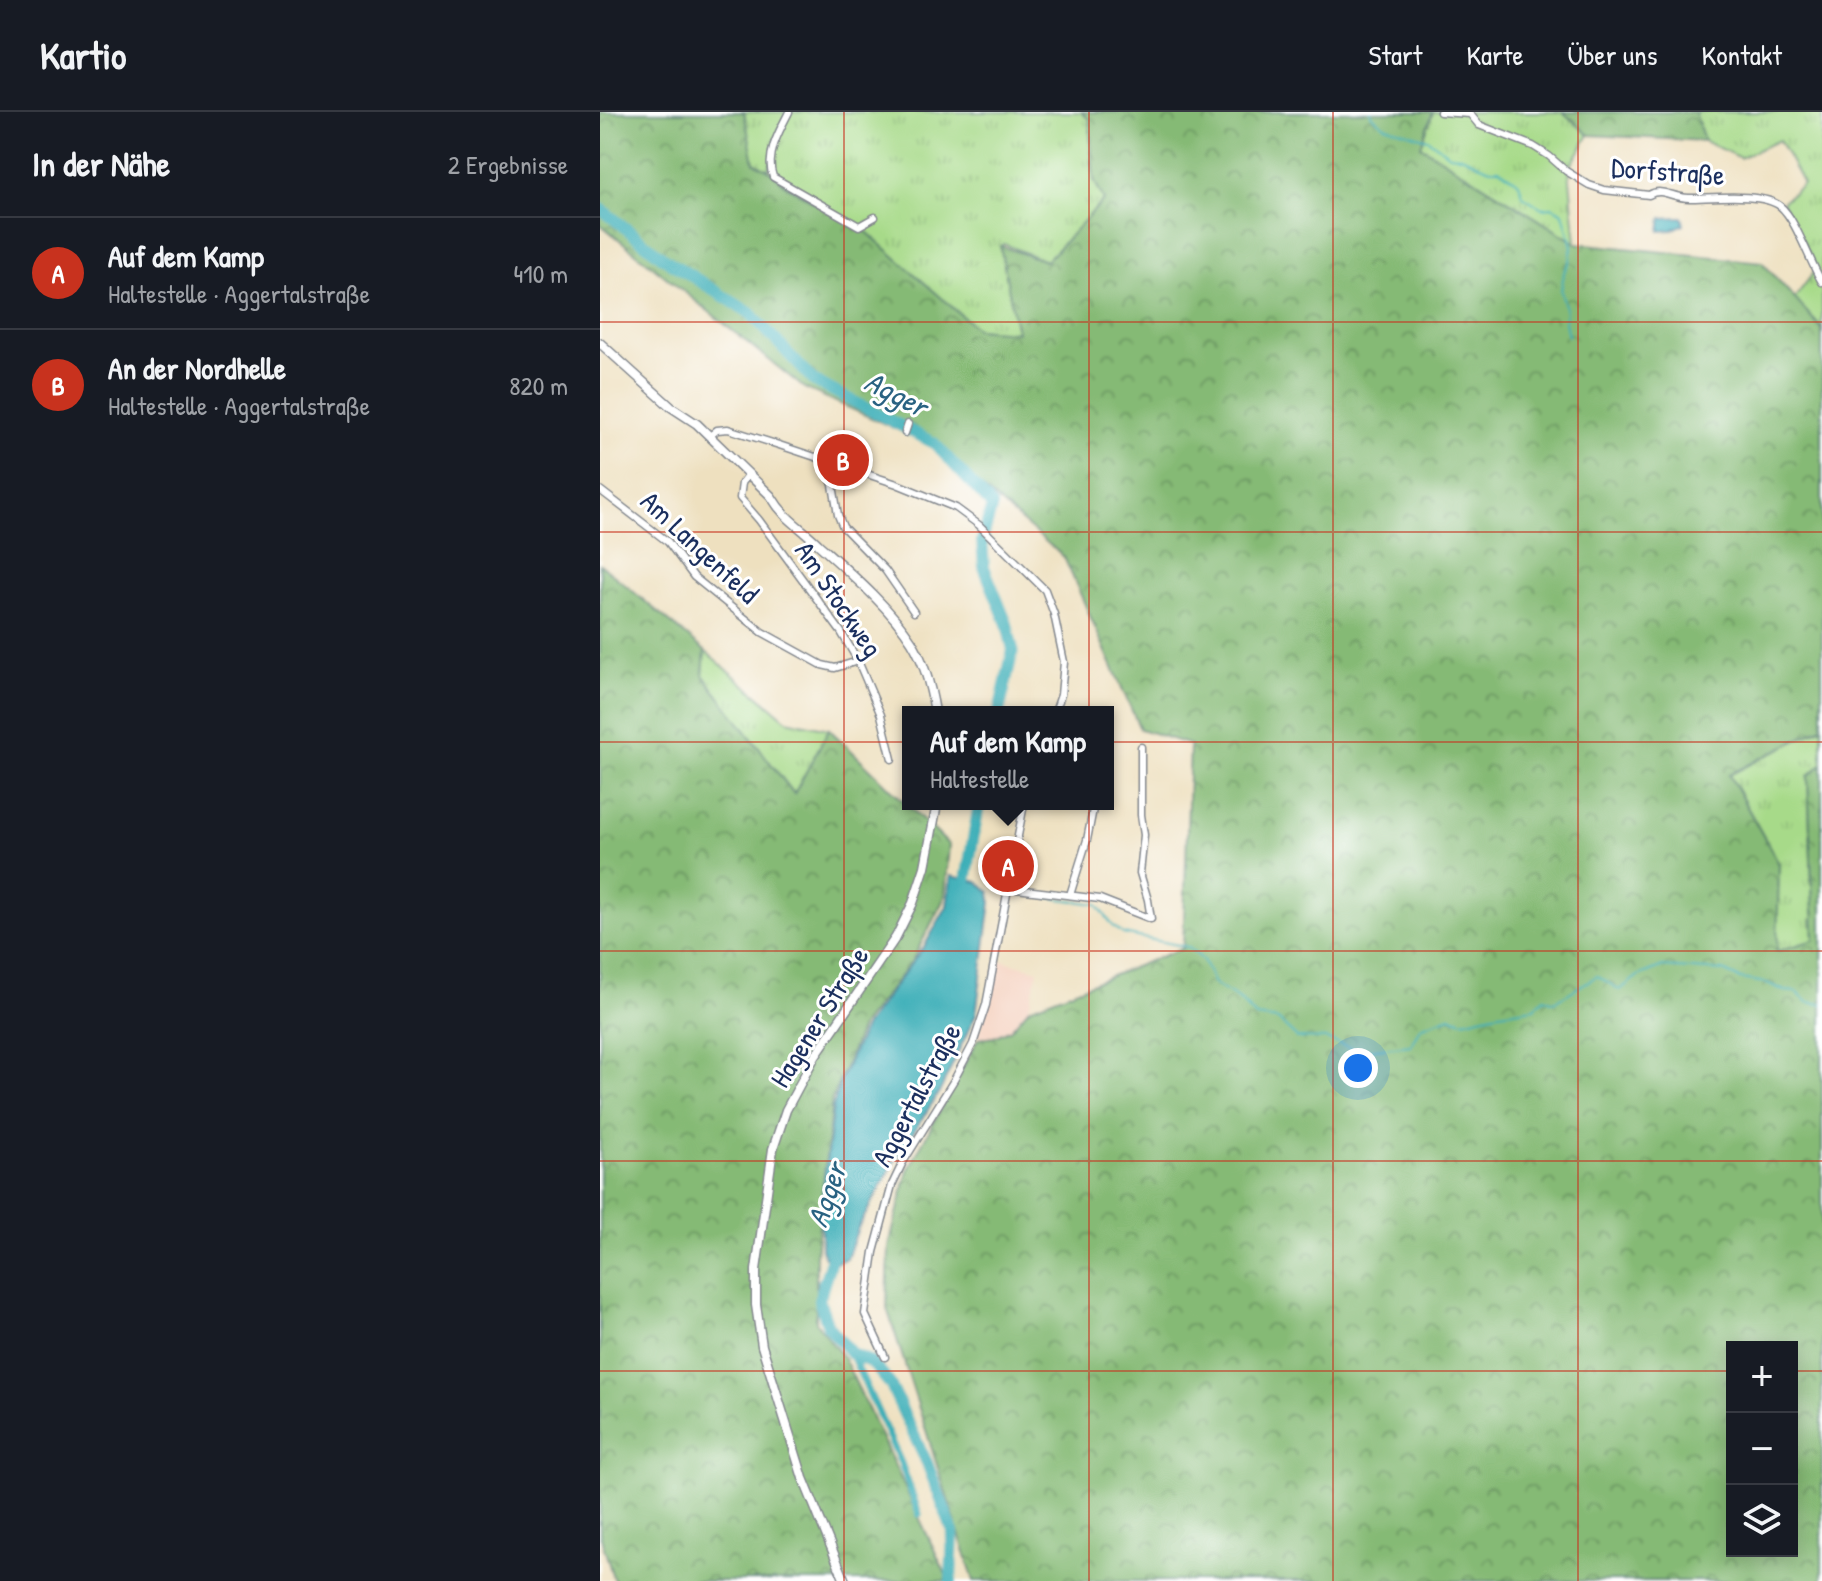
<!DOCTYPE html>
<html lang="de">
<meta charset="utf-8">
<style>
body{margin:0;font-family:"Patrick Hand",sans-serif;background:#242831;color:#f1f3f6}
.controls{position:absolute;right:24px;bottom:24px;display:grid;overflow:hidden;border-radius:0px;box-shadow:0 4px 20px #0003}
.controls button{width:72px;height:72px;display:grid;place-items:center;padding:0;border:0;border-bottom:2px solid #363941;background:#171b24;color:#f1f3f6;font:40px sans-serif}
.you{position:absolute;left:758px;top:956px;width:28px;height:28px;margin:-20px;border:6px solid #fff;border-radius:50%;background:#1a73e8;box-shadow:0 0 0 12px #1a73e833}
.badge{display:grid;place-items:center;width:52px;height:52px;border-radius:50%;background:#c8321e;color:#fff;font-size:26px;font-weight:700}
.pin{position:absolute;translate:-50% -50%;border:4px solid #fff;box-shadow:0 2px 8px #0006}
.popup{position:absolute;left:302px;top:594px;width:212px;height:104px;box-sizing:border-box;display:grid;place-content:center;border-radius:0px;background:#171b24;filter:drop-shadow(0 2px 6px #0005);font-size:26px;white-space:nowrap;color:#9ea1a6}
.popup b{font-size:30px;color:#f1f3f6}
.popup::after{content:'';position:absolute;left:50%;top:100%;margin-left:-16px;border:16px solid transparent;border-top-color:#171b24}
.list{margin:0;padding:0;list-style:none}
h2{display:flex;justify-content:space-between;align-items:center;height:104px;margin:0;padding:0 32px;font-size:34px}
h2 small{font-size:26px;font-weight:400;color:#9ea1a6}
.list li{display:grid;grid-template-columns:52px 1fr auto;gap:24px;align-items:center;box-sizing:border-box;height:112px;padding:0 32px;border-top:2px solid #363941}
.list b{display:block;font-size:30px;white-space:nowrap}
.list p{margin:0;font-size:26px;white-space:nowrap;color:#9ea1a6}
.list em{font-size:26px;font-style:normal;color:#9ea1a6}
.icon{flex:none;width:44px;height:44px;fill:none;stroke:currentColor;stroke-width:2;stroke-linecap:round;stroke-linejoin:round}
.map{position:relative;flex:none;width:1222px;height:1469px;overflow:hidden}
header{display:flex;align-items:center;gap:48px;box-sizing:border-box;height:112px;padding:0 40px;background:#171b24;border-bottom:2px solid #363941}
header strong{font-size:38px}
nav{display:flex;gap:44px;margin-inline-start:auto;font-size:28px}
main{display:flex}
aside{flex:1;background:#171b24}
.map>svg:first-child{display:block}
</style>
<header>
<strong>Kartio</strong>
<nav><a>Start</a><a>Karte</a><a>Über uns</a><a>Kontakt</a></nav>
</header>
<main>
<aside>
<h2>In der Nähe<small>2 Ergebnisse</small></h2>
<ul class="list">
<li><span class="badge">A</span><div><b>Auf dem Kamp</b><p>Haltestelle · Aggertalstraße</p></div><em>410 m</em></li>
<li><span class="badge">B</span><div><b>An der Nordhelle</b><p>Haltestelle · Aggertalstraße</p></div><em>820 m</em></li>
</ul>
</aside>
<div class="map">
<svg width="1222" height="1469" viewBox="0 0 1222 1469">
<defs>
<pattern id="grass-tufts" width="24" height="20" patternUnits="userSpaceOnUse" patternTransform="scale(2)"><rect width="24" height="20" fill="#a7da89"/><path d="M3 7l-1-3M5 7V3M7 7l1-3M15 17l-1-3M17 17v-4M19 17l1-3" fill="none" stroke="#8fbb79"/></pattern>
<pattern id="forest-crowns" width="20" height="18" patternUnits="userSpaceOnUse" patternTransform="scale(2)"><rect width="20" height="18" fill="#85ba75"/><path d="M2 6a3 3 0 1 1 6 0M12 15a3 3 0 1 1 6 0" fill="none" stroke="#6c9863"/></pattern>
</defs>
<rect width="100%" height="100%" fill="#fff"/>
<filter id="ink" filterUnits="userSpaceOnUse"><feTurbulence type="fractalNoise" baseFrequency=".0125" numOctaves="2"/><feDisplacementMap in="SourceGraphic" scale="16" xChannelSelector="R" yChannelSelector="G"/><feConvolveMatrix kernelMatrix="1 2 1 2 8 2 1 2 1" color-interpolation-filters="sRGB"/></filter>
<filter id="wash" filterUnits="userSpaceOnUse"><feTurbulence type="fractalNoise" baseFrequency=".006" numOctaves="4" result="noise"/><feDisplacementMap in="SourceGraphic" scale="32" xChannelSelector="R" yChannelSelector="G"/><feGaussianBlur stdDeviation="1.8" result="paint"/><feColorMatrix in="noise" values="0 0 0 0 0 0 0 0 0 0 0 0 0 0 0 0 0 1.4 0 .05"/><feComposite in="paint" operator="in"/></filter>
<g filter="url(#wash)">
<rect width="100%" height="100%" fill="#eee0bf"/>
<polygon fill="#f5d3c1" points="397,847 438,858 429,896 411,917 394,925 378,927"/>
<g fill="url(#grass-tufts)" stroke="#618474" stroke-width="2">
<polygon points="144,0 188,0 175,27 169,58 153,50"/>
<path d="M190,0H481L489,7L494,68L505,88L446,149L404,132L401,134L417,221L376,217L268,121L174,64C167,42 180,19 190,0Z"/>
<polygon points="833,0 963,0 989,23 969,57 976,131 821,34"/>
<polygon points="1095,0 1222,0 1222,217 1194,187 1217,156 1182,90 1203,72 1179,28 1140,46 1104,29"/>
<polygon points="105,539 187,608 229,617 195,683 103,563"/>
<polygon points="1222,615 1222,652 1208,664 1214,829 1176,840 1179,752 1129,663"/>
</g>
<g fill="url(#forest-crowns)" stroke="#50746a" stroke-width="2" fill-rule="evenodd">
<path d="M0,0H144L154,50L169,58L188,75L268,121L377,217L417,220L400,134L446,149L504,88L494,68L489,7L481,0H833L821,34L976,131L1162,150L1222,217V615L1129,663L1179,752L1177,839L1214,828L1208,664L1222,652V1469H374L287,1196L289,1134L308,1058L378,927L394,925L411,917L429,896L583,836L590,633L540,617L464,445L330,332L204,276L0,112ZM1132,1235H1192V1439H1132Z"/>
<polygon points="963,0 1095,0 1104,29 989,23"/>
<polygon points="0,452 105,539 103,563 194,682 229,617 349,733 345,785 312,849 262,913 232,987 216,1143 216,1210 245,1248 349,1469 14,1469 0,1422"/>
</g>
<g fill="#3eafb8" stroke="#2c6f8b" stroke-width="2">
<polygon points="1082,105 1084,112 1072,118 1060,119 1062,106"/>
<polygon points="351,764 378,770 390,780 391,790 376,902 340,979 295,1049 258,1116 247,1146 229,1154 221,1137 222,1084 233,995 241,967 265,914 325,833 347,794"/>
</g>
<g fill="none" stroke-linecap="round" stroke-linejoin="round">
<g stroke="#3eafb8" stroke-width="2">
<polyline points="771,0 771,3 785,14 828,27 849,43 861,44 890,57 899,57 919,71 923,84 942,96 952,95 963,101 972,134 970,149 964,160 961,179 966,197 965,210 968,224"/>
<polyline points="438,784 497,792 513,814 523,822 588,835 603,848 614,872 640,888 656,905 678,908 697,926 726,927 758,939 811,933 820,915 850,904 863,909 893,902 934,896 944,886 954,890 997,864 1020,878 1038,864 1061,855 1123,859 1140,867 1167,871 1185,879 1197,880 1207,890 1222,892"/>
</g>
<polyline stroke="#3eafb8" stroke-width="7" points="251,1241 301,1351 319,1402"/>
<g stroke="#3eafb8" stroke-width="12">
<polyline points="0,96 65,147 150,201 214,269 334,331 392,394 382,429 384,455 407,512 413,538 399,600"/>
<polyline points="364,781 379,692"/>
<polyline points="233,1141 219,1188 228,1214 251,1241 272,1251 290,1272 327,1351 353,1420 351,1469"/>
</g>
</g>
</g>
<g filter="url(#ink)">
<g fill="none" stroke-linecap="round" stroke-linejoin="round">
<defs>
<g id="street">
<path d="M189,0C179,19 165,44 173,65L259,114L275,105"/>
<path d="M840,0L870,2L879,13L933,34L949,44L966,59L989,73L1004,78L1049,83C1062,75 1072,86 1089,86C1111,86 1163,80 1180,94C1196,107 1210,151 1222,170"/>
<polyline points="305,321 308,312"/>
<polyline points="110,324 117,318 128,317 179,333 297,372 356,396 379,413 445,478 454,502 464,550 461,583 455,600"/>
<polyline points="224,348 233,373 238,403 243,415 285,458 314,500"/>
<polyline points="149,362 142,371 140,386 159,408 241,520 258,549 281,603 292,647"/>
<polyline points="0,378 68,430 94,465 162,520 222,553 235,556 258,549"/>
<polyline points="408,776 500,787 551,807 548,788 540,761 544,723 541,703 541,635"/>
<polyline points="470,783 487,728 494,692"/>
<polyline points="285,1245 265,1202 274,1140 292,1073 302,1052 354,968 373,932 386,893 424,692"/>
</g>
<g id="secondary">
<path d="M0,231L71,295L97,312L171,384C185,408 200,414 218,432C249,460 290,495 312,530C325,551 331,576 335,600"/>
<polyline points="245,1469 203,1366 162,1234 156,1193 156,1158 173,1037 186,998 215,944 296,825 313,791 325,755 337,692"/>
</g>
</defs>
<use href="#street" stroke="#84888e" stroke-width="9"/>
<use href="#secondary" stroke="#84888e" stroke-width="11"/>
<use href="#street" stroke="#fff" stroke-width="6"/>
<use href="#secondary" stroke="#fff" stroke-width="8"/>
</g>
</g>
<path fill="none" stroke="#c8321e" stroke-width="2" stroke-opacity="0.55" d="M244,0V1469M489,0V1469M733,0V1469M978,0V1469M0,210H1222M0,420H1222M0,630H1222M0,839H1222M0,1049H1222M0,1259H1132M1192,1259H1222"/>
<g text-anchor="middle" stroke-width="6" stroke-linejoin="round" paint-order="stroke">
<g font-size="28" fill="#1b2f5e" stroke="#fff">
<text transform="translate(1068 59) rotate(4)" y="10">Dorfstraße</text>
<text transform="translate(100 435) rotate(43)" y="10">Am Langenfeld</text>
<text transform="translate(239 487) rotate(56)" y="10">Am Stockweg</text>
<text transform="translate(219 905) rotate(-58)" y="10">Hagener Straße</text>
<text transform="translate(316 983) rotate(-62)" y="10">Aggertalstraße</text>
</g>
<g font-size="30" font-style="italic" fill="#296282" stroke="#fff">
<text transform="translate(296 282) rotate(27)" y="10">Agger</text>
<text transform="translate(227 1083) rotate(-71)" y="10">Agger</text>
</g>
</g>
</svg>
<div class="controls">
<button>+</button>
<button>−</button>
<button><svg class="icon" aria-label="layers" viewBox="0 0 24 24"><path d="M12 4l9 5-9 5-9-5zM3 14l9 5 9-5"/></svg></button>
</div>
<div class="you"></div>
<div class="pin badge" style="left:408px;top:754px">A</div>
<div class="popup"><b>Auf dem Kamp</b>Haltestelle</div>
<div class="pin badge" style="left:243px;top:348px">B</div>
</div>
</main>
